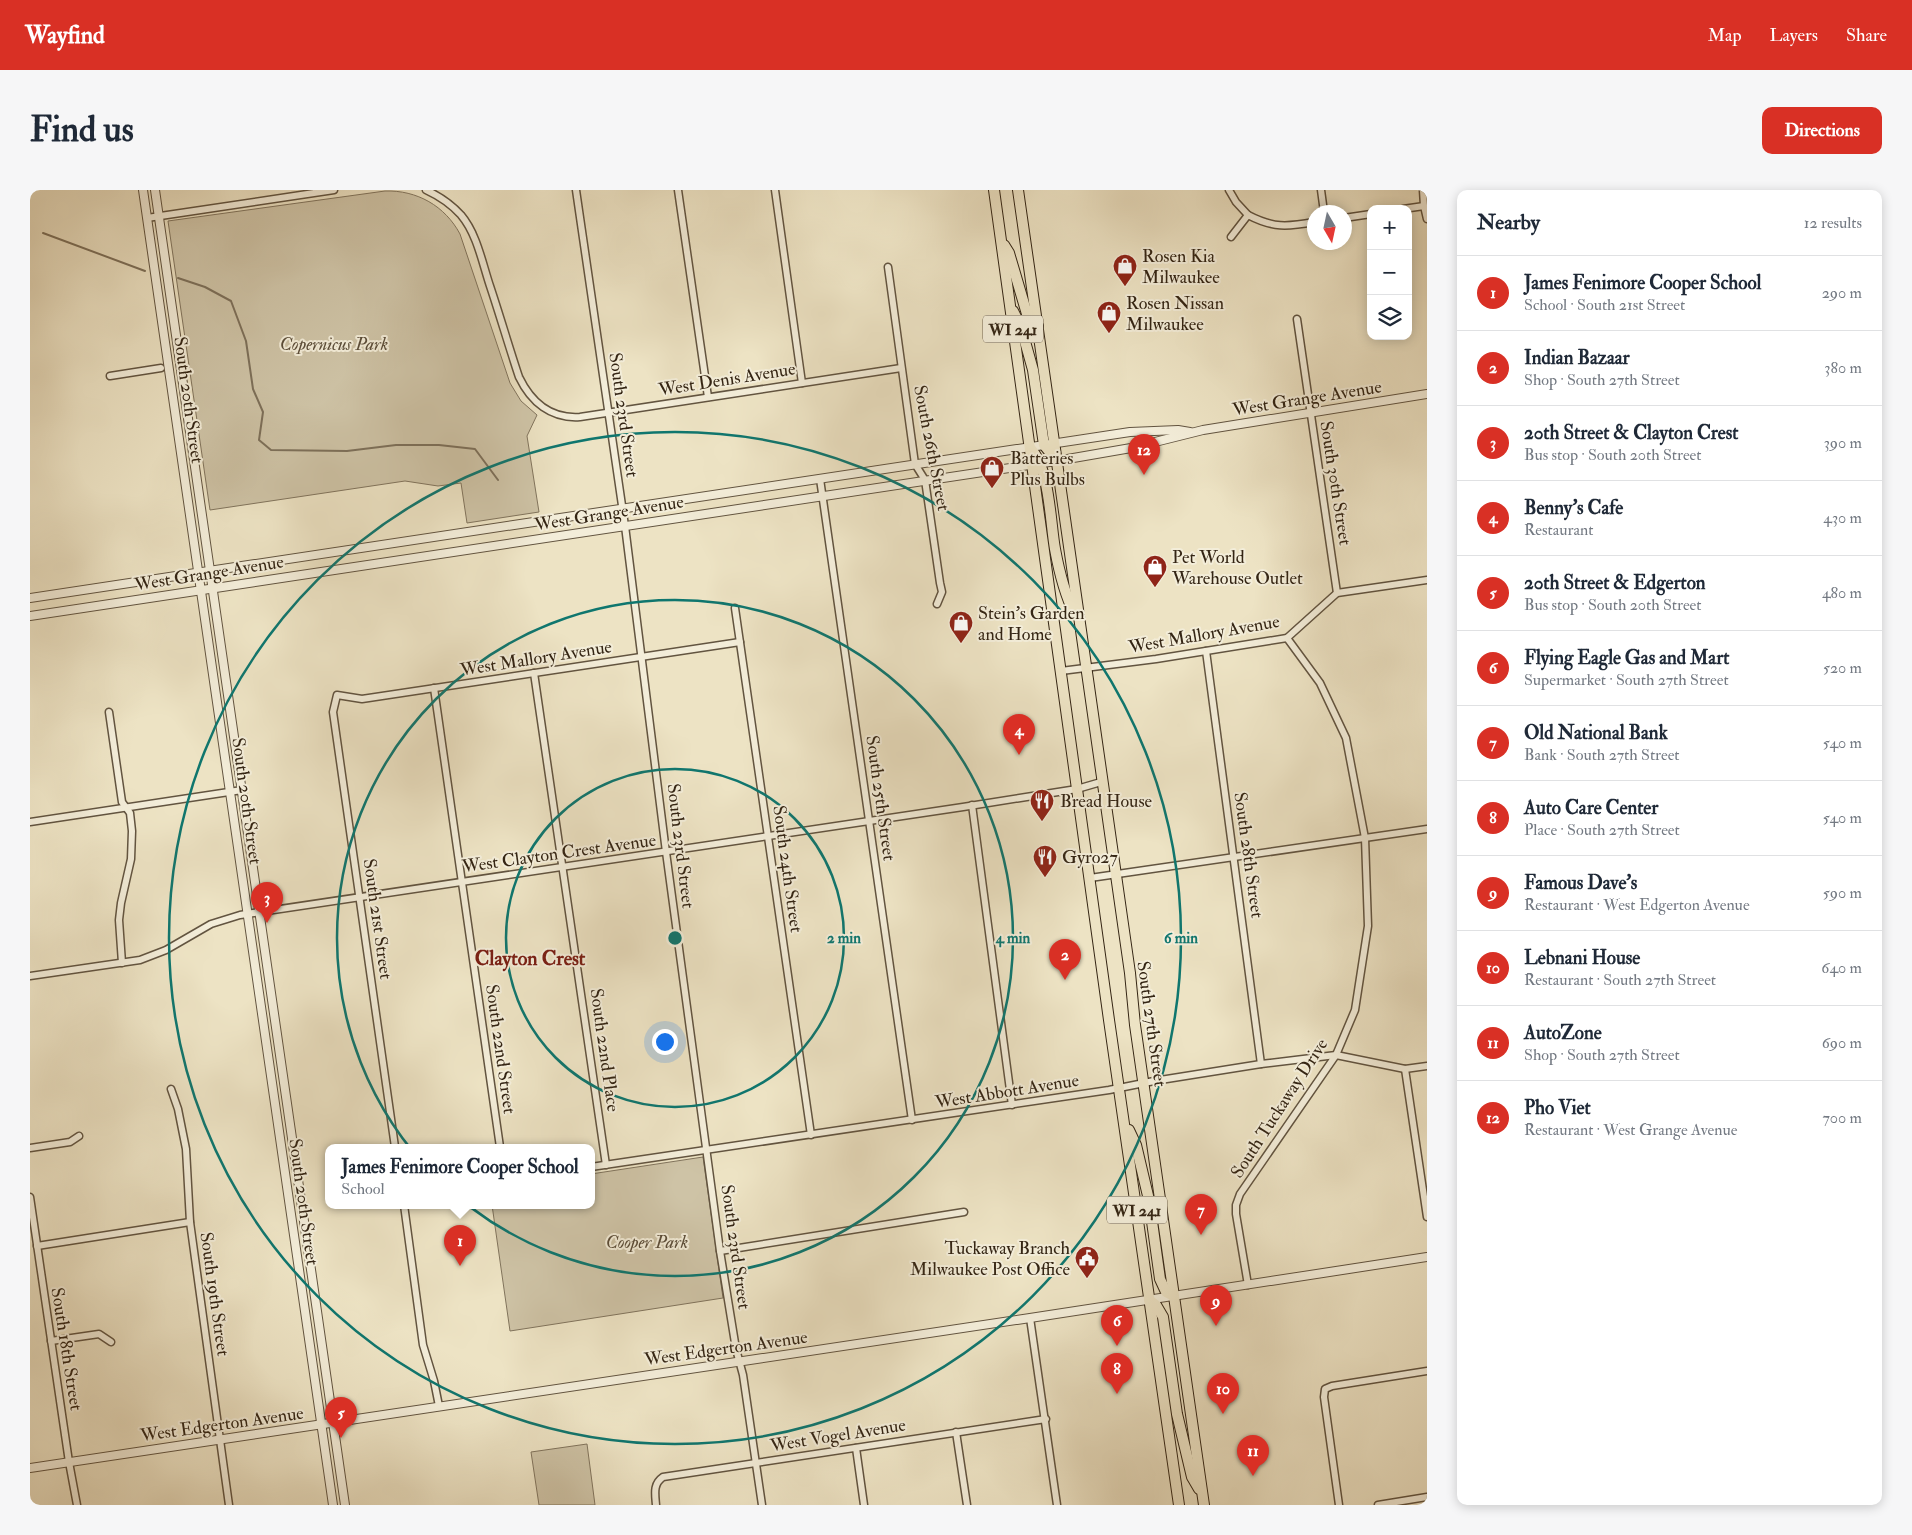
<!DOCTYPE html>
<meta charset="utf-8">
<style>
body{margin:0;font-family:"IM FELL Double Pica",serif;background:#f6f6f7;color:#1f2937}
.controls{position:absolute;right:15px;top:15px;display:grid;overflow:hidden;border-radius:10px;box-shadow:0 2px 12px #0003}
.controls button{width:45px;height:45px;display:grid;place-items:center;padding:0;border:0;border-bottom:1px solid #e0e1e3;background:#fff;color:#1f2937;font:25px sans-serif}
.compass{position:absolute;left:1277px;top:15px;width:45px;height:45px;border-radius:50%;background:#fff;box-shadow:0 2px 12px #0003;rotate:171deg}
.you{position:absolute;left:634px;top:851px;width:18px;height:18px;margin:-12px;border:4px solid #fff;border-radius:50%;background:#1a73e8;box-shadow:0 0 0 8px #1a73e833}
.badge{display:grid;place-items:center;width:32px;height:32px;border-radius:50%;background:#d93025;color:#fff;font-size:16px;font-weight:700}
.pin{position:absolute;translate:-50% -41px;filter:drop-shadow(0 1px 2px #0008)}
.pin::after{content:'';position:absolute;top:26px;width:18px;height:15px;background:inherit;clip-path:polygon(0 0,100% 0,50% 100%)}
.popup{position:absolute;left:295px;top:954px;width:270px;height:65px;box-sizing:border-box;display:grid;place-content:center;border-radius:10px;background:#fff;filter:drop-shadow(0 1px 4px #0005);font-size:16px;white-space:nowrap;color:#747a83}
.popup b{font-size:19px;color:#1f2937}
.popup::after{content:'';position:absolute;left:50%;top:100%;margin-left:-10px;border:10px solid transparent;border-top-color:#fff}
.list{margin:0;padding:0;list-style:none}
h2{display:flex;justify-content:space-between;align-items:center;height:65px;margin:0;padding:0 20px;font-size:21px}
h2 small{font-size:16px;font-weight:400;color:#747a83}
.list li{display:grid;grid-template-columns:32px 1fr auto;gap:15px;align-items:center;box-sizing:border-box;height:75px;padding:0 20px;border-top:1px solid #e0e1e3}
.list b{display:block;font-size:19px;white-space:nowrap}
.list p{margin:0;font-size:16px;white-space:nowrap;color:#747a83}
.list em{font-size:16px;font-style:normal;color:#747a83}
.icon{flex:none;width:28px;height:28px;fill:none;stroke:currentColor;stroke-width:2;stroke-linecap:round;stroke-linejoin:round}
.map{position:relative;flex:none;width:1397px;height:1315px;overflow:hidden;border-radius:10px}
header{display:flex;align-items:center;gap:30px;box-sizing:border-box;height:70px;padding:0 25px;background:#d93025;color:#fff}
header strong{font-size:24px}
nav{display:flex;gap:28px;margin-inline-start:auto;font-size:18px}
.intro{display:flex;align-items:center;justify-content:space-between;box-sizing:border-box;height:120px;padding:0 30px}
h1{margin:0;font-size:35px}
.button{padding:12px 22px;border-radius:10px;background:#d93025;color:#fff;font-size:18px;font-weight:700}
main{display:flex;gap:30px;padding:0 30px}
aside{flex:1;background:#fff;border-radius:10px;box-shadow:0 2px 12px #0003}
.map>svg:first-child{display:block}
</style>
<header>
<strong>Wayfind</strong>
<nav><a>Map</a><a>Layers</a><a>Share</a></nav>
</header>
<div class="intro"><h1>Find us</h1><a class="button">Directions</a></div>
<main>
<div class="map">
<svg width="1397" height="1315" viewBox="0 0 1397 1315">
<rect width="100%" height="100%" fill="#ede3c4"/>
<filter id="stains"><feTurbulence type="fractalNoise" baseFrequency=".004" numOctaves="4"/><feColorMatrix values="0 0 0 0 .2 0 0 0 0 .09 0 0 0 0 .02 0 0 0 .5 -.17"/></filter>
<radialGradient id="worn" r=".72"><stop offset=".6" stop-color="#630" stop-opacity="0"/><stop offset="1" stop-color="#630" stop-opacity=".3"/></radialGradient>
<g fill="#cec3a6" stroke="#81745d">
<path d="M355,1C387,0 415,16 430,44L480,193L491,211L507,225L497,246L509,322L437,333L431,293L408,296L375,291L180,320L138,31Z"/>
<polygon points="673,967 693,1108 480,1141 462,1015 561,1015 561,984"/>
<polygon points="557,1254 565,1315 509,1315 501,1262"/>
</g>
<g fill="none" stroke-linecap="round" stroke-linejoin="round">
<g stroke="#7d705a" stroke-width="2">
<polyline points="13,43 115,81"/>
<polyline points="148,88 175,97 201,111 216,151 223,199 233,222 229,250 241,260 317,261 366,255 409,255 445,259 468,290"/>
</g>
<defs>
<g id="minor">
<path d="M396,0C409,6 421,14 431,25C447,44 452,72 460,96C470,126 479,157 489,187C501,212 521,229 550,227L871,178"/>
<polyline points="546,0 595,336 636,662 690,1061 706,1159 713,1185 732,1315"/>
<polyline points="648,0 678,207"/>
<polyline points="745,0 772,193"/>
<polyline points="1199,0 1206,12 1218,25"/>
<polyline points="1291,0 1294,22"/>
<polyline points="1393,0 1394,16 1397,29"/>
<polyline points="1373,19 1394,16"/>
<polyline points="117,28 304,0"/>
<polyline points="1314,28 1341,24"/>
<path d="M1201,47L1218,25C1243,38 1257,37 1284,32"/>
<polyline points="858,77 885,274 895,290 910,393 912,402 907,414"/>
<polyline points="1267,129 1307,403"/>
<polyline points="80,186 131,178"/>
<polyline points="790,289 882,930"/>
<polyline points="705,418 781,945"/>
<polyline points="1176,461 1231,874"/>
<polyline points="1031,481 1126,469 1257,448 1307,403 1397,390"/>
<polyline points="504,483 576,975"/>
<polyline points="404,498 470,957"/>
<polyline points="79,522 92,612 100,623 102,641 101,669 91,713 89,730 92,773"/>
<polyline points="942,615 982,915"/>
<polyline points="0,632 212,600"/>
<polyline points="1060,688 1397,639"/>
<polyline points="0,786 110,770 136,760 181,734 210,725 933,617 1047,599 1071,592"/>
<polyline points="1375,879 1397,1027"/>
<polyline points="141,899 148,919 156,959 160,1032 199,1315"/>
<polyline points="365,957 303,522 307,505 332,509 710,452"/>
<polyline points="0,958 40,952 49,946"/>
<polyline points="561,977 1079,900 1124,891 1231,874 1306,865 1375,879 1397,876"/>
<polyline points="0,1007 39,1272 47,1315"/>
<polyline points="374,1015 393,1155 404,1191 409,1216"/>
<polyline points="7,1056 160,1032"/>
<polyline points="690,1061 934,1022"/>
<polyline points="1218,1095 1206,1024 1206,1015 1210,1004 1306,865 1325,820 1338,736 1335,648 1316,548 1290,493 1257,448"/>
<polyline points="1000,1128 1027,1315"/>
<polyline points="21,1151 69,1144 81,1152"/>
<polyline points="926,1242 937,1315"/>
<polyline points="826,1258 834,1315"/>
<path d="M626,1315C625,1303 623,1294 633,1287L1016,1229"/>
<polyline points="1309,1315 1294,1207 1295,1199 1302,1196 1397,1181"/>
<polyline points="1348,1315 1397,1307"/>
</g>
<g id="tertiary">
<polyline points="113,0 303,1315"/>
<polyline points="125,0 315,1315"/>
<polyline points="0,408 1100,242 1148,240 1160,242"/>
<polyline points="0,426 1026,271 1101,258 1173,240 1397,204"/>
<polyline points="0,1278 1000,1128 1397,1067"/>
</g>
<g id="primary">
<polyline points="964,0 1079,830 1149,1315"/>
<polyline points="988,0 1100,783 1105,835 1174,1315"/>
<polyline points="974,55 979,63 997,124 1001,132 1008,136"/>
<polyline points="983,121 991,137 1003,180 1014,255 1026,270"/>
<path d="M1000,258C1020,278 1020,331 1025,359C1029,381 1035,405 1045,425"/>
<polyline points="1099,940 1106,955 1119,1010 1130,1089 1136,1102 1144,1106"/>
<polyline points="1119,1110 1126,1115 1133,1127 1147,1224 1162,1287 1169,1299"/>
</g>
</defs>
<use href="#minor" stroke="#625440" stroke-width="9"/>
<use href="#tertiary" stroke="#625440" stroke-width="10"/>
<use href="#primary" stroke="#342514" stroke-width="12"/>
<use href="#minor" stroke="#f3edd9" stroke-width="6"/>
<use href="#tertiary" stroke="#f3edd9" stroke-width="8"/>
<use href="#primary" stroke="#ede3c4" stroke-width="10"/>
</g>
<g fill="none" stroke="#0f766e" stroke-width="2.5">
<circle cx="645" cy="748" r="169"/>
<circle cx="645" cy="748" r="338"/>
<circle cx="645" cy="748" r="506"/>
</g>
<defs>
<symbol id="shop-pin" viewBox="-11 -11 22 30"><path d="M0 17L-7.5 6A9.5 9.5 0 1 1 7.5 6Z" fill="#8f2418" stroke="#f3edd9"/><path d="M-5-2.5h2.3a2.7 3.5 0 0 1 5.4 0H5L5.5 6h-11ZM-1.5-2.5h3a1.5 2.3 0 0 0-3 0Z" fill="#fff"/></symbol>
<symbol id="restaurant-pin" viewBox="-11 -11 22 30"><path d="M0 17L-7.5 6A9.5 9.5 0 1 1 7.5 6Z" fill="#8f2418" stroke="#f3edd9"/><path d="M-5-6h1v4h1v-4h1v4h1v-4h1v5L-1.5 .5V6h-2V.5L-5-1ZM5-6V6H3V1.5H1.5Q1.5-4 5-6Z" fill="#fff"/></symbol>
<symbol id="civic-pin" viewBox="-11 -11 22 30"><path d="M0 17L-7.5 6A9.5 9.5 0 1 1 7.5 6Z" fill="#8f2418" stroke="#f3edd9"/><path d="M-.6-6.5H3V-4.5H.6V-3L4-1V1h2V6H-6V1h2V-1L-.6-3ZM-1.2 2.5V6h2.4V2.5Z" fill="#fff"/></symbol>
</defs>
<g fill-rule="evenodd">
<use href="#shop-pin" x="1081" y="62" width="28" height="38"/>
<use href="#shop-pin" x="1065" y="109" width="28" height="38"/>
<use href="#shop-pin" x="948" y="264" width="28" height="38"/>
<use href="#shop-pin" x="1111" y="363" width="28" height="38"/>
<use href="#shop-pin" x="917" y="419" width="28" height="38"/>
<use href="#restaurant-pin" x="998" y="597" width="28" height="38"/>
<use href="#restaurant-pin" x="1001" y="653" width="28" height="38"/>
<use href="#civic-pin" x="1043" y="1054" width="28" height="38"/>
</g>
<g text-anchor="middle" stroke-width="4" stroke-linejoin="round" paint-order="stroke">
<g fill="#f3edd9" stroke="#6d614f" stroke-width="1">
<rect x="953" y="125.5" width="60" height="27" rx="4"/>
<rect x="1077" y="1006.5" width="60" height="27" rx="4"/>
</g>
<g font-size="16" font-weight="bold" fill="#342514">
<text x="983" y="145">WI 241</text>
<text x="1107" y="1026">WI 241</text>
</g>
<g font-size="18" fill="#342514" stroke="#f3edd9" text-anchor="start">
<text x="1112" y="72">Rosen Kia<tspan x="1112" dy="21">Milwaukee</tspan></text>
<text x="1096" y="119">Rosen Nissan<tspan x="1096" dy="21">Milwaukee</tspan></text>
<text x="980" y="274">Batteries<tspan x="980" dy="21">Plus Bulbs</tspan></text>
<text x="1142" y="373">Pet World<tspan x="1142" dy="21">Warehouse Outlet</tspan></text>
<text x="948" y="429">Stein's Garden<tspan x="948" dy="21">and Home</tspan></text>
<text x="1030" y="617">Bread House</text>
<text x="1032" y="673">Gyro27</text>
<text x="1040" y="1064" text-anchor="end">Tuckaway Branch<tspan x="1040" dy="21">Milwaukee Post Office</tspan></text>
</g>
<g font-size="18" font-style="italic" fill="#5a4c38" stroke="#f3edd9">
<text x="304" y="160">Copernicus Park</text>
<text x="617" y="1058">Cooper Park</text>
</g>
<g font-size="18" fill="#342514" stroke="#f3edd9">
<text transform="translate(697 189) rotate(-9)" y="6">West Denis Avenue</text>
<text transform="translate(1277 208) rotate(-9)" y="6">West Grange Avenue</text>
<text transform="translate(159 210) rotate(82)" y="6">South 20th Street</text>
<text transform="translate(594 225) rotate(82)" y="6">South 23rd Street</text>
<text transform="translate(902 258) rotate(79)" y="6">South 26th Street</text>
<text transform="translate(1306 293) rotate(81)" y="6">South 30th Street</text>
<text transform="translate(579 323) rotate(-9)" y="6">West Grange Avenue</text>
<text transform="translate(179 383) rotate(-9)" y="6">West Grange Avenue</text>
<text transform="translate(1174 444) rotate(-10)" y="6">West Mallory Avenue</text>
<text transform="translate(506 468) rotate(-9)" y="6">West Mallory Avenue</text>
<text transform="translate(851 608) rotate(82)" y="6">South 25th Street</text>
<text transform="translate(217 611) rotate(82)" y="6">South 20th Street</text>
<text transform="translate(651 656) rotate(83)" y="6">South 23rd Street</text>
<text transform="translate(529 663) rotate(-8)" y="6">West Clayton Crest Avenue</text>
<text transform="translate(1219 665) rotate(82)" y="6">South 28th Street</text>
<text transform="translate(758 679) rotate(82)" y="6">South 24th Street</text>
<text transform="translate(348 729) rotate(82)" y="6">South 21st Street</text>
<text transform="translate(1122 834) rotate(82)" y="6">South 27th Street</text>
<text transform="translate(471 859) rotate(82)" y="6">South 22nd Street</text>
<text transform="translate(575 860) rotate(82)" y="6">South 22nd Place</text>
<text transform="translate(977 901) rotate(-9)" y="6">West Abbott Avenue</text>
<text transform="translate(1249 918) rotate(-57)" y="6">South Tuckaway Drive</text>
<text transform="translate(274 1012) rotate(82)" y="6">South 20th Street</text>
<text transform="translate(706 1057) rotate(82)" y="6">South 23rd Street</text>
<text transform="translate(185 1104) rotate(82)" y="6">South 19th Street</text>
<text transform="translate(696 1158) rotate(-8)" y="6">West Edgerton Avenue</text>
<text transform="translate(37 1159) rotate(81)" y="6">South 18th Street</text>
<text transform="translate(192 1234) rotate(-8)" y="6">West Edgerton Avenue</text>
<text transform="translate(808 1245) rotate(-9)" y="6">West Vogel Avenue</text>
</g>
<g font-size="20" font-weight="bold" fill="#7a1f14" stroke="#f3edd9">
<text x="500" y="775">Clayton Crest</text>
</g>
</g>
<circle cx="645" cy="748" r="8" fill="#0f766e" stroke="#f3edd9" stroke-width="2.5"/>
<g font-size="15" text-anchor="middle" font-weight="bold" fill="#0f766e" stroke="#f3edd9" stroke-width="4" stroke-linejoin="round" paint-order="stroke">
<text x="814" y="753">2 min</text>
<text x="983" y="753">4 min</text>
<text x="1151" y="753">6 min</text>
</g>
<rect width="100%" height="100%" filter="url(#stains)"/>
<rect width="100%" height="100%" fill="url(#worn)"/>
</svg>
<div class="controls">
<button>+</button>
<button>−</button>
<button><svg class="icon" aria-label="layers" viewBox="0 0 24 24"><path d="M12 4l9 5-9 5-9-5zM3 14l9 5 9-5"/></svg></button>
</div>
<svg class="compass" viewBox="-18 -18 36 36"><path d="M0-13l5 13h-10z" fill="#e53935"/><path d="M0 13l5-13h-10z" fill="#747a83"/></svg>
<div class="you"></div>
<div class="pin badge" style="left:430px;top:1076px">1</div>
<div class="popup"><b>James Fenimore Cooper School</b>School</div>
<div class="pin badge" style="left:1035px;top:790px">2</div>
<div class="pin badge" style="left:237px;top:733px">3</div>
<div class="pin badge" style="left:989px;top:565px">4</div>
<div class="pin badge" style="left:311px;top:1248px">5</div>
<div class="pin badge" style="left:1087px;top:1156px">6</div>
<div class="pin badge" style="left:1171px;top:1045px">7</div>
<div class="pin badge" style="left:1087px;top:1204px">8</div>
<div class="pin badge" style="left:1186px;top:1136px">9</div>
<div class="pin badge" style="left:1193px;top:1224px">10</div>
<div class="pin badge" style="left:1223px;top:1286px">11</div>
<div class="pin badge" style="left:1114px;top:285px">12</div>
</div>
<aside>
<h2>Nearby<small>12 results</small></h2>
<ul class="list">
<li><span class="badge">1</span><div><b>James Fenimore Cooper School</b><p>School · South 21st Street</p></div><em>290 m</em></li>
<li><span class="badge">2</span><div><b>Indian Bazaar</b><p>Shop · South 27th Street</p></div><em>380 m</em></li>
<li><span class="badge">3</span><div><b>20th Street &amp; Clayton Crest</b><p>Bus stop · South 20th Street</p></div><em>390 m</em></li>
<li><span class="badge">4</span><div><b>Benny's Cafe</b><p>Restaurant</p></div><em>430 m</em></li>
<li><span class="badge">5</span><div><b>20th Street &amp; Edgerton</b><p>Bus stop · South 20th Street</p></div><em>480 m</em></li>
<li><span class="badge">6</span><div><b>Flying Eagle Gas and Mart</b><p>Supermarket · South 27th Street</p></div><em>520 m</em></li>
<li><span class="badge">7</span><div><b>Old National Bank</b><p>Bank · South 27th Street</p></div><em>540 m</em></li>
<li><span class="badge">8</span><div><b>Auto Care Center</b><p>Place · South 27th Street</p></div><em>540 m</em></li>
<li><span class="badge">9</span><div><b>Famous Dave's</b><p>Restaurant · West Edgerton Avenue</p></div><em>590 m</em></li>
<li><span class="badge">10</span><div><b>Lebnani House</b><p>Restaurant · South 27th Street</p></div><em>640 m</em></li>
<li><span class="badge">11</span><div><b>AutoZone</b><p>Shop · South 27th Street</p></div><em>690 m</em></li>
<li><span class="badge">12</span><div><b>Pho Viet</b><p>Restaurant · West Grange Avenue</p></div><em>700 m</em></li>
</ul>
</aside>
</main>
